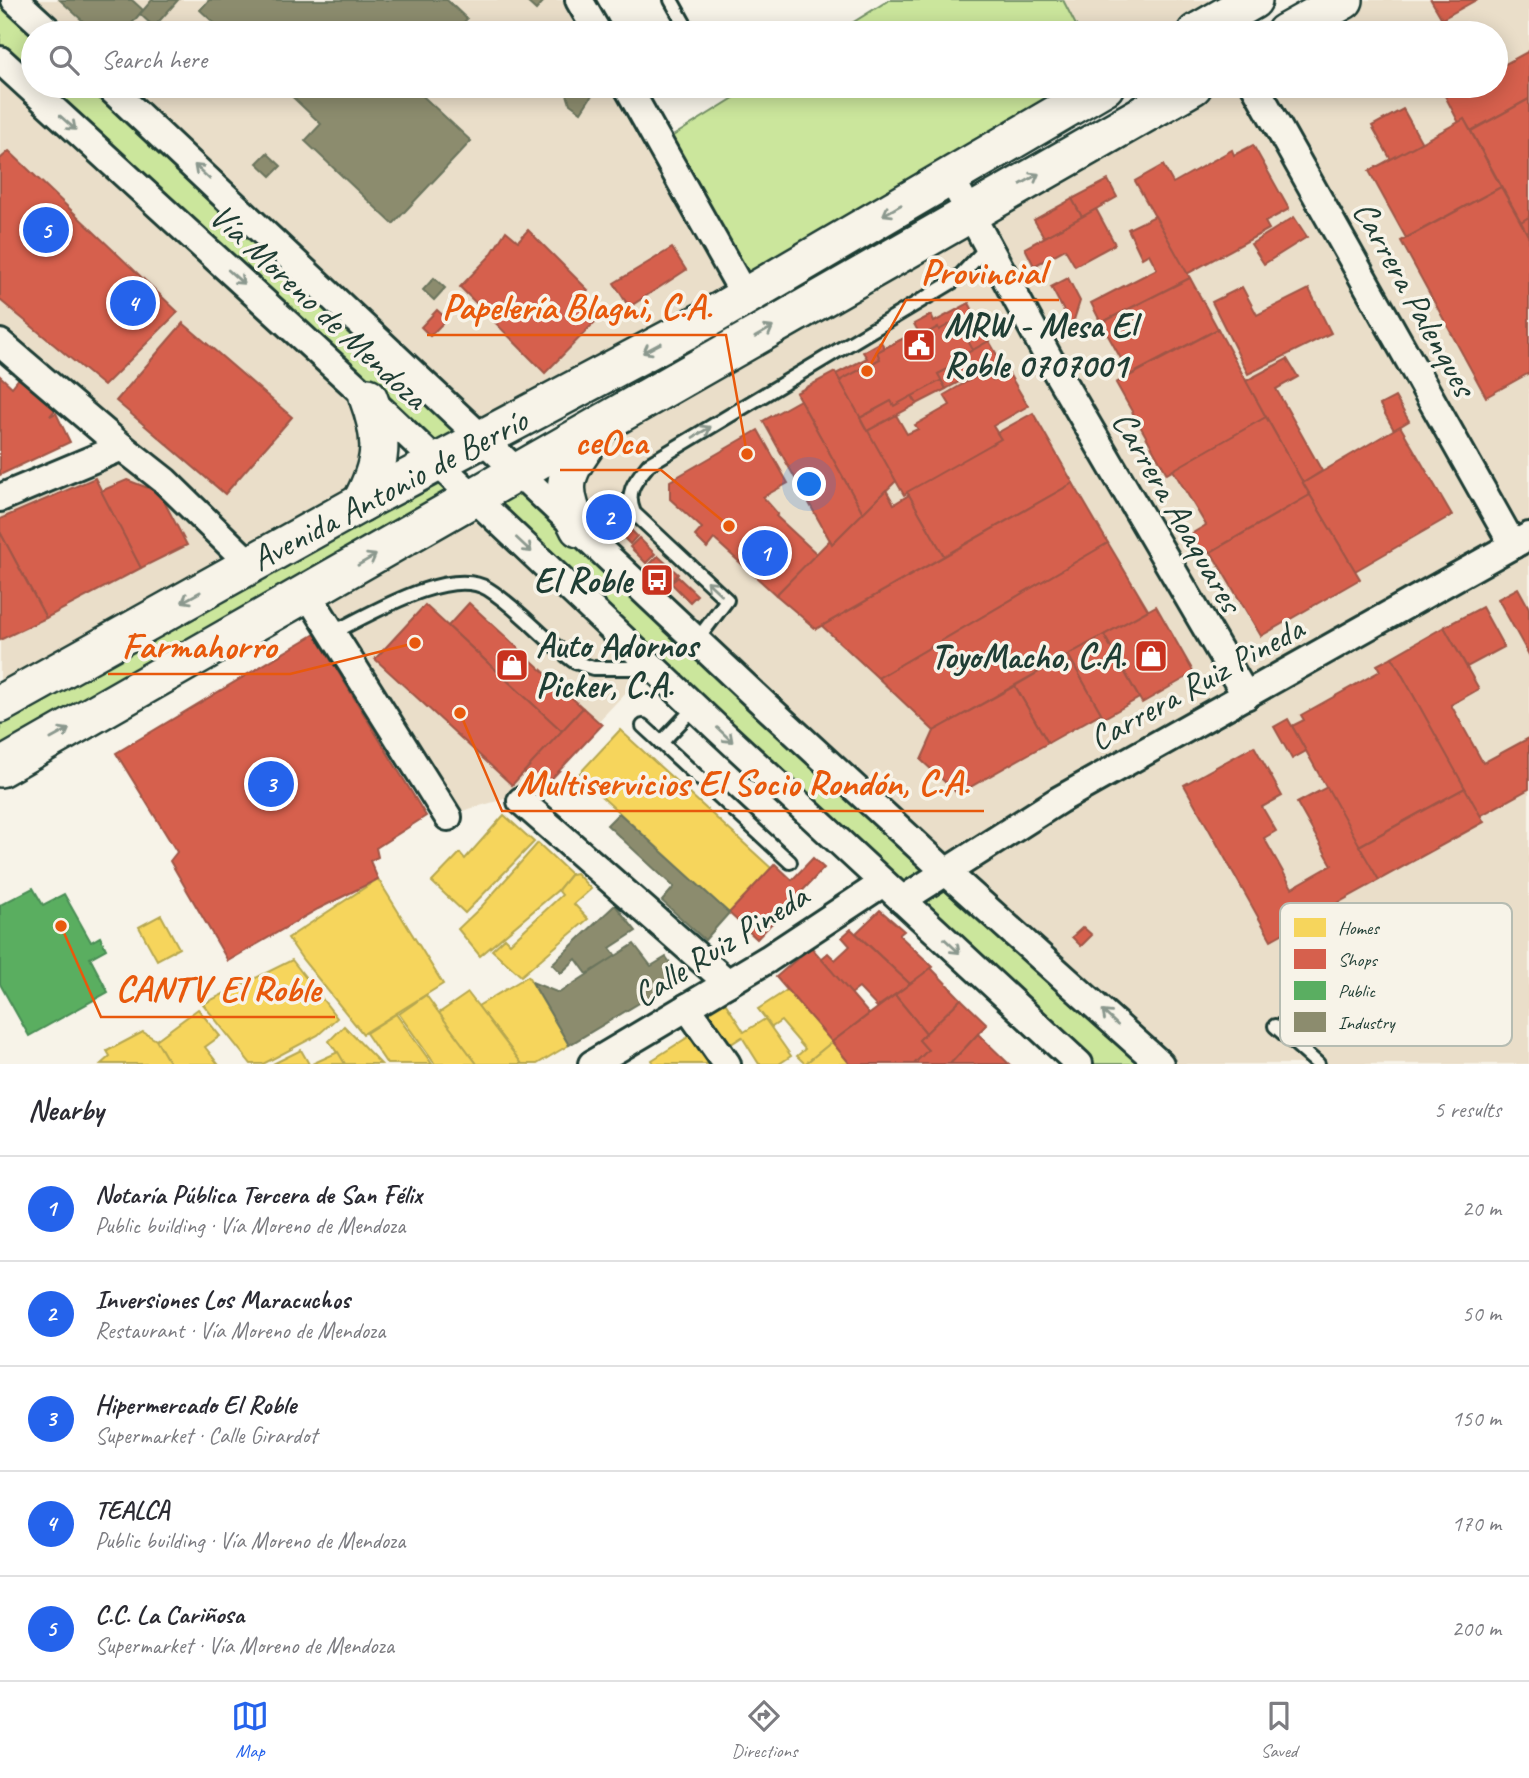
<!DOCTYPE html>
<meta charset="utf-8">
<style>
body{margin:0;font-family:Caveat,sans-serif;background:#f2f2f3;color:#2b2b33}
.you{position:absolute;left:810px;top:485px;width:24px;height:24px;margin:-18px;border:5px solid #fff;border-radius:50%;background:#1a73e8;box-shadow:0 0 0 10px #1a73e833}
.badge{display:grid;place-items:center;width:46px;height:46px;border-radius:50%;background:#2563eb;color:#fff;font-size:23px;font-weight:700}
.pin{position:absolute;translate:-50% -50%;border:4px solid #fff;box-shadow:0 2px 7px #0006}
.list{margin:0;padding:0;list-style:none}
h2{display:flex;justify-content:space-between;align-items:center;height:91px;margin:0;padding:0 28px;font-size:30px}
h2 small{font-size:23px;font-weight:400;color:#7c7c81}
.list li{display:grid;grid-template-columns:46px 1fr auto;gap:21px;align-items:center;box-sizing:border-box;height:105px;padding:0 28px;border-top:2px solid #e1e1e2}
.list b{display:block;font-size:26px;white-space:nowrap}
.list p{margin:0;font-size:23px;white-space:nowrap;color:#7c7c81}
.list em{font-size:23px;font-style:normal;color:#7c7c81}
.icon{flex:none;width:38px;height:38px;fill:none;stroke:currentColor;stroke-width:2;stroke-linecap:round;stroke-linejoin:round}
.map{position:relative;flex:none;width:1529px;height:1064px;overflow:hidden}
.search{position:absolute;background:#fff;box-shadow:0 4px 18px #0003;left:21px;right:21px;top:21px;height:77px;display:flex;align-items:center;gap:18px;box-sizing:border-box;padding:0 24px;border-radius:38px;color:#7c7c81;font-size:26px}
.sheet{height:616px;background:#fff}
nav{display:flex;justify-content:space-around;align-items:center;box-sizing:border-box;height:98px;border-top:2px solid #e1e1e2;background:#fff;font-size:19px;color:#7c7c81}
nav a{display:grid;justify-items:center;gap:4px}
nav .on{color:#2563eb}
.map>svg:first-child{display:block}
</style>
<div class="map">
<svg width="1529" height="1064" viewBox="0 0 1529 1064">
<rect width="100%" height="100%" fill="#f7f3e8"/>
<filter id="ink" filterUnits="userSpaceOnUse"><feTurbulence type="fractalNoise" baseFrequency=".0143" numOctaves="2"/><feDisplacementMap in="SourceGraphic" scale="14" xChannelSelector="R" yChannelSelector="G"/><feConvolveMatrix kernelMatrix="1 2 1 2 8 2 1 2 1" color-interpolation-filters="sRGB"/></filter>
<g filter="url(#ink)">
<g fill="#eadec9">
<polygon points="15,0 579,0 598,33 51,33"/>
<polygon points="1063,0 1253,0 1196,33 1080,33"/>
<polygon points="1344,0 1529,0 1529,1064 1166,1064 579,528 577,457 1193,86 1496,86 1496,33 1285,33"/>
<polygon points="0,60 368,397 373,480 0,704 0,498 121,447 0,343"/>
<polygon points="108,86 627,86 745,296 483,438"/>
<polygon points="475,502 649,668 540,783 519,795 451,814 313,594"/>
</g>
<g fill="#cbe69c" stroke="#759268" stroke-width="2">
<polygon points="0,0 15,0 33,33 33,86 108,86 483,438 437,462 474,498 0,768 0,704 437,462 0,60"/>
<polygon points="889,0 1063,0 1080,33 836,33"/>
<polygon points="753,86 1105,86 745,296 660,144"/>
<polygon points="519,476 1160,1064 1080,1064 480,499"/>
</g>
<g fill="#f6d55c" stroke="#b6a750" stroke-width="2">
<polygon points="620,730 771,868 729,913 578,775"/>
<polygon points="504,815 534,842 465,913 432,882 460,853 465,859"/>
<polygon points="538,843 571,874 558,890 480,956 458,929 482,906"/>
<polygon points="576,873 591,889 574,904 588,919 521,976 492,950 505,938 510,943 562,895 558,890 571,874"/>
<polygon points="378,879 443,984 363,1034 303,960 288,938"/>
<polygon points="161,915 179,948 157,960 139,927"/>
<polygon points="292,960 337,1018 318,1035 263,1064 251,1064 203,1004"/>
<polygon points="528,976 569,1045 537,1064 522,1064 478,1006"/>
<polygon points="787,990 832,1042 805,1064 797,1056 805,1049 781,1021 772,1027 758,1009"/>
<polygon points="468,993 478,1006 522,1064 477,1064 439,1013"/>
<polygon points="426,995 439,1013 477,1064 435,1064 399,1014"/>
<polygon points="724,1001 744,1032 765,1019 791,1056 779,1064 759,1064 742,1037 728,1046 706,1012"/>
<polygon points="198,1009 220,1036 205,1047 218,1064 170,1064 156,1040"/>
<polygon points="396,1014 432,1064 387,1064 366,1033"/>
<polygon points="344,1026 381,1064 345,1064 329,1041"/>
<polygon points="143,1032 156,1040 170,1064 101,1064 110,1056 107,1051"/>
<polygon points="693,1034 712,1064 654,1064 652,1060"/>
<polygon points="832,1042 850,1064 805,1064"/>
<polygon points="301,1050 309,1064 273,1064"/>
<polygon points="338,1052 345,1064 312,1064"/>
</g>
<g fill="#d6604d" stroke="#9f5646" stroke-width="2">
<polygon points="1431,0 1476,0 1442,19"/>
<polygon points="1529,51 1529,99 1471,131 1464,119 1459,123 1445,96 1465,86 1496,86 1496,69"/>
<polygon points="1529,99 1529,217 1521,222 1471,131"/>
<polygon points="1403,109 1422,143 1391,160 1372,126"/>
<polygon points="1464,119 1501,187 1406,238 1369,171"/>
<polygon points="1253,145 1289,209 1265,222 1269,229 1187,274 1135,181 1163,165 1173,183 1232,150 1234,155"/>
<polygon points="9,151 178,312 104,386 0,300 0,159"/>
<polygon points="1108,180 1117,197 1082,217 1072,199"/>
<polygon points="1501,187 1529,237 1529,373 1486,397 1401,241"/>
<polygon points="1072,199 1082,217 1044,237 1034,220"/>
<polygon points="1096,209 1115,244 1075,266 1065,249 1034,266 1025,248"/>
<polygon points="1155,216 1190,278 1101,323 1091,303 1157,269 1149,254 1142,258 1128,229"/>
<polygon points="1294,217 1307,237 1264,264 1251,244"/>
<polygon points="1529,217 1529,237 1521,222"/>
<polygon points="528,230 588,290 578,300 598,319 545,373 460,287 490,256 506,231 518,241"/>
<polygon points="672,248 686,270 629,307 614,283"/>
<polygon points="1068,278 1080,301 1072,326 1051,287"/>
<polygon points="1190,278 1218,329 1130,375 1101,323"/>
<polygon points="1242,287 1257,315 1309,289 1331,333 1248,374 1212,302"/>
<polygon points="969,303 989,341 955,360 958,364 938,374 946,389 917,404 912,396 894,406 891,401 860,418 836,374 867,358 863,352 881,342 885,348 918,331 914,324 931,315 934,322"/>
<polygon points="437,310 447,319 430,336 421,327"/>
<polygon points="957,320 973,350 955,360 958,364 938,374 942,380 894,406 891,401 860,418 839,381 880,359 877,352 906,337 909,343 938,327 939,330"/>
<polygon points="183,323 292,417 225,494 116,401"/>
<polygon points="1218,329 1266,417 1167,474 1116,383"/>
<polygon points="989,341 1000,360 946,389 938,374 958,364 955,360"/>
<polygon points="1287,359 1298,377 1276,389 1322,471 1303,483 1246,381"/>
<polygon points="987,370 993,380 1008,372 1028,406 993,426 1001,439 904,495 867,431 896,415 907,434 918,429 915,425 950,405 944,395"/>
<polygon points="835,372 896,481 863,513 796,393"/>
<polygon points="0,376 12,387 20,377 56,409 50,416 56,413 70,442 0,475"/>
<polygon points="912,396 917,404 867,431 860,418 891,401 894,406"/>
<polygon points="1395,397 1409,421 1394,430 1380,405"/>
<polygon points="800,400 863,513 832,544 763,421"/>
<polygon points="1033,413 1073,483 944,556 907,492 1001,439 997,433"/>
<polygon points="1266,417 1310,495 1203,556 1191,534 1206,525 1173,470"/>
<polygon points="1400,426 1452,515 1355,571 1303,483"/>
<polygon points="758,430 788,483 763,497 778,514 776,516 817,554 776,595 714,539 707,548 695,536 702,528 670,499 670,481"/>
<polygon points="95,478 141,568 46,618 0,532 0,519"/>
<polygon points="127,480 159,492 187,545 141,568 101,491"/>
<polygon points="1073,483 1108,543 878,678 822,626"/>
<polygon points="886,490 894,504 909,495 944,556 816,629 776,595 830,540 832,544"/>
<polygon points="1310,495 1360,579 1261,636 1211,552"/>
<polygon points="607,503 622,518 610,531 595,516"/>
<polygon points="624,523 637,536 630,544 616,530"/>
<polygon points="0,532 46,618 0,640"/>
<polygon points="639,538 655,554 646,563 630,547"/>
<polygon points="1108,543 1148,610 934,731 878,678"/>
<polygon points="658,556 678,574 669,585 648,566"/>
<polygon points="678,577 697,595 690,602 671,583"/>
<polygon points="1518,588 1529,608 1529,655 1498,599"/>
<polygon points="469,603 583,708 562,731 448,626"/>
<polygon points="425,605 562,731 512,785 375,659"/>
<polygon points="1156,606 1194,673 1142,703 1104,635"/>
<polygon points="1482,607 1504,647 1467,667 1444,627"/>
<polygon points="1444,627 1479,689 1451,705 1483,763 1529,738 1529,789 1480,816 1392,657"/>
<polygon points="315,634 426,816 376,848 378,857 370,861 378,879 318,909 228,961 170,861 177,852 116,753"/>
<polygon points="1104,635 1139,698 1104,718 1068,655"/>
<polygon points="1068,655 1101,713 1048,743 1015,686"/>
<polygon points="1392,657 1465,788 1359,846 1292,726 1304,720 1301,715 1380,671 1377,665"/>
<polygon points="1015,686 1048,743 958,794 921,760 934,731"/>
<polygon points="583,708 602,725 542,789 524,772"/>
<polygon points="1288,719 1306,751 1292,759 1274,727"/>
<polygon points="1254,746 1282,796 1262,807 1276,831 1264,838 1292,888 1332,865 1297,803 1327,787 1379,880 1271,940 1184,785"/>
<polygon points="1465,788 1484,822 1379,880 1359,846"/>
<polygon points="813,858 824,868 757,939 729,913 775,864 792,880"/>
<polygon points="880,910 904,931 899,935 933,967 910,984 856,933"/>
<polygon points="1083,927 1092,935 1081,946 1072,937"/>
<polygon points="851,929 910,984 877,1007 859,988 851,994 821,959 828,953 835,960 850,946 842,937"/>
<polygon points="811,947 869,1014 832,1042 776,977"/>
<polygon points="931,968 961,999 926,1033 895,995"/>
<polygon points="895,995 926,1033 919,1040 928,1050 914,1064 850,1064 832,1042"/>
<polygon points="961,999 987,1024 950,1064 914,1064 928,1050 919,1040"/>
<polygon points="978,1034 1009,1064 950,1064"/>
</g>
<polygon fill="#5aae61" stroke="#488c54" stroke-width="2" points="33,888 43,905 64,894 91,942 100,937 106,949 90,958 108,992 29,1036 0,984 0,905"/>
<g fill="#8c8c6e" stroke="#6b745d" stroke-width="2">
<polygon points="60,0 132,0 143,10 124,33 96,33"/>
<polygon points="152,0 178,0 154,27 140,14"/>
<polygon points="209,0 447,0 467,19 453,33 225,33 200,10"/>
<polygon points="525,0 542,0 543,2 536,10"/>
<polygon points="281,86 412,86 471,141 393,224 305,141 321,124"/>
<polygon points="566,86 594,86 596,89 581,112 570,104 565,88"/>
<polygon points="267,153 281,166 271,176 257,163"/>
<polygon points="434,278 445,288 434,300 423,290"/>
<polygon points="619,813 729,913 705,940 662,901 674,887 607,825"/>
<polygon points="615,905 636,931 610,948 616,956 587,974 576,959 561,973 552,964"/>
<polygon points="634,944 651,966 666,957 681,978 569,1045 532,982 559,993"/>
</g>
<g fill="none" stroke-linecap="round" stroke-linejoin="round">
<defs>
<g id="lane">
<polyline points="671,0 685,25"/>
<path d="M332,633C367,616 450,565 488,589C520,609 544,640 575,662L593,668H649"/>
<path d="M697,640L727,600L634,513C625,491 635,481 649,464L957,279L988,246"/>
<polyline points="643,726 790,862"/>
<polyline points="661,743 695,707"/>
<polyline points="1275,1026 1318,1064"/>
</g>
<g id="street">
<polyline points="15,0 51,33"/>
<polyline points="579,0 598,33"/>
<polyline points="0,60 388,416 718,729 1079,1064"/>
<polyline points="108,86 765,705 945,871 1160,1064"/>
<polyline points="627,86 745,296"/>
<polyline points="1255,86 1513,545"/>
<polyline points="950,176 1053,366 1246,696"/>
<polyline points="0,343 122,447 165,481 250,564"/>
<polyline points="0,498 122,447"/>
<polyline points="307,593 448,817"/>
<polyline points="521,801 728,983"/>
<polyline points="902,900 1059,800 1529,536"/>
<polyline points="687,1007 727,1064"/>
<polyline points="592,1064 768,959 883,883"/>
</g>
<g id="secondary">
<polyline points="1196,33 1253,0"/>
<polyline points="1285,33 1344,0"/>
<path d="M361,503C383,462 384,440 368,397"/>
<path d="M579,528C555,483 568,470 595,432"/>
<polyline points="0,704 361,503 700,323 1105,86"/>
<polyline points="0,768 1193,86"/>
</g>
</defs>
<use href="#lane" stroke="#1f3d34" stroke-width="18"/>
<use href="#street" stroke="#1f3d34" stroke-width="32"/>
<use href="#secondary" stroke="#1f3d34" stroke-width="42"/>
<use href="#lane" stroke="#f7f3e8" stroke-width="12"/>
<use href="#street" stroke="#f7f3e8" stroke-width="26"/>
<use href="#secondary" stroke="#f7f3e8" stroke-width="37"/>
</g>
<defs><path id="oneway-shaft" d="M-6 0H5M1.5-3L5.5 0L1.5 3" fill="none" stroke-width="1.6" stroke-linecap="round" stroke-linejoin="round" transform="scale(1.75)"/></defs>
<g stroke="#8b988e">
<use href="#oneway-shaft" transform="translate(68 123) rotate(42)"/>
<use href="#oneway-shaft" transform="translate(202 172) rotate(-137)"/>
<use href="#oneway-shaft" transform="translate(1030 179) rotate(-30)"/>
<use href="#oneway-shaft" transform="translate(892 210) rotate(150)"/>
<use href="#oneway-shaft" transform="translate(236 277) rotate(42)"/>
<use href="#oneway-shaft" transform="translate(764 332) rotate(-30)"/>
<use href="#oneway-shaft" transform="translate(652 348) rotate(152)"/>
<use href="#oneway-shaft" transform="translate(702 432) rotate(-31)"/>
<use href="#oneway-shaft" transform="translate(524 545) rotate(43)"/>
<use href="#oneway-shaft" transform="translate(367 560) rotate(-30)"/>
<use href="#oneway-shaft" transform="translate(714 588) rotate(-137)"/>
<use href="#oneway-shaft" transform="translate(191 597) rotate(151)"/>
<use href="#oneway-shaft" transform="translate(60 734) rotate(-29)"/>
<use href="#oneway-shaft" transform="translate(725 735) rotate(43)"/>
<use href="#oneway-shaft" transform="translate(952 946) rotate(43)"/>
<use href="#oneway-shaft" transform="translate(1110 1018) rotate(-137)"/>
</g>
</g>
<defs>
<symbol id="civic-square" viewBox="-11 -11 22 22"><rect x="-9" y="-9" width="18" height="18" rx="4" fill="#c8321e" stroke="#f7f3e8"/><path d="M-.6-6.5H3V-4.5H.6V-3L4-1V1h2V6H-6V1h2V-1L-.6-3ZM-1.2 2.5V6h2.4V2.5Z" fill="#fff"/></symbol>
<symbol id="bus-square" viewBox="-11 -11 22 22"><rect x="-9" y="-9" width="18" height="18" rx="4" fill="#c8321e" stroke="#f7f3e8"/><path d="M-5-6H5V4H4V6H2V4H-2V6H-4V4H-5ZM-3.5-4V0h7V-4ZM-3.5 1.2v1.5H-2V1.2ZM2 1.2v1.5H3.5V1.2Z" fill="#fff"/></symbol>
<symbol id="shop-square" viewBox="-11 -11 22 22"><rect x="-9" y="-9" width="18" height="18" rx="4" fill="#c8321e" stroke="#f7f3e8"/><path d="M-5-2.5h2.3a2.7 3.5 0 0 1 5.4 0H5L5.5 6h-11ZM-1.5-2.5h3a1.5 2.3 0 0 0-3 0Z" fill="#fff"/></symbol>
</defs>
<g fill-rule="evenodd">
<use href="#civic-square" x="900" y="326" width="38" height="38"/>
<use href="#bus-square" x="638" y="561" width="38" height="38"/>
<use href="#shop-square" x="1132" y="637" width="38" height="38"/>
<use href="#shop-square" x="493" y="646" width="38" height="38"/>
</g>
<g text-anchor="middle" stroke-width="7" stroke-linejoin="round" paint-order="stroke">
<g font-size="35" fill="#1f3d34" stroke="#f7f3e8">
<text transform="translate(1415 298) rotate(61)" y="12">Carrera Palenques</text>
<text transform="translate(319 306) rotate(43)" y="12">Vía Moreno de Mendoza</text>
<text transform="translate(389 489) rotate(-28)" y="12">Avenida Antonio de Berrío</text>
<text transform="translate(1178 511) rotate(60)" y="12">Carrera Aoaquares</text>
<text transform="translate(1196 683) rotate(-29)" y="12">Carrera Ruiz Pineda</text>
<text transform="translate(720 945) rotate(-32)" y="12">Calle Ruiz Pineda</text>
</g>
<g font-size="35" font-weight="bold" fill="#1f3d34" stroke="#f7f3e8" text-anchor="start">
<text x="944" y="337">MRW - Mesa El<tspan x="944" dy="40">Roble 0707001</tspan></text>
<text x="632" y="592" text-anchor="end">El Roble</text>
<text x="536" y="657">Auto Adornos<tspan x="536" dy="40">Picker, C.A.</tspan></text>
<text x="1126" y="668" text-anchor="end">ToyoMacho, C.A.</text>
</g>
</g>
<rect x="1280" y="903" width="232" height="143" rx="10" fill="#f7f3e8" stroke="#b6bcb2" stroke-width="2"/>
<rect x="1294" y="918" width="32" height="19" fill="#f6d55c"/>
<rect x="1294" y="949" width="32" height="20" fill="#d6604d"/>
<rect x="1294" y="981" width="32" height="19" fill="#5aae61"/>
<rect x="1294" y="1012" width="32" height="20" fill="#8c8c6e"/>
<g font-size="19" fill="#1f3d34">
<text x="1338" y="934">Homes</text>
<text x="1338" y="966">Shops</text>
<text x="1338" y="997">Public</text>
<text x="1338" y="1029">Industry</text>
</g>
<path fill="none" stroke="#e8590c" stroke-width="2.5" d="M867 371L906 300H1059M747 454L726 335H427M729 526L661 470H560M415 643L290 674H108M460 713L502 811H984M61 926L101 1017H335"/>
<g fill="#e8590c" stroke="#f7f3e8" stroke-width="2.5">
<circle cx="867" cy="371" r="7"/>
<circle cx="747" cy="454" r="7"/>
<circle cx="729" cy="526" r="7"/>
<circle cx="415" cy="643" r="7"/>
<circle cx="460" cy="713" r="7"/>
<circle cx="61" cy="926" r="7"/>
</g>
<g font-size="37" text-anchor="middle" font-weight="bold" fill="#e8590c" stroke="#f7f3e8" stroke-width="7" stroke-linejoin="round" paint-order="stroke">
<text x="983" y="284">Provincial</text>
<text x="577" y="319">Papelería Blagni, C.A.</text>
<text x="611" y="454">ceOca</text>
<text x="199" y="658">Farmahorro</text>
<text x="743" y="795">Multiservicios El Socio Rondón, C.A.</text>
<text x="218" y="1001">CANTV El Roble</text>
</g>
</svg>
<div class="you"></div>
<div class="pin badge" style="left:765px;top:553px">1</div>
<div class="pin badge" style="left:609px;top:517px">2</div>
<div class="pin badge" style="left:271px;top:784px">3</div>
<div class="pin badge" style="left:133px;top:303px">4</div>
<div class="pin badge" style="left:46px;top:230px">5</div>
<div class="search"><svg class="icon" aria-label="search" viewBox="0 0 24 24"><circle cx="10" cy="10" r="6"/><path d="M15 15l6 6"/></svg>Search here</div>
</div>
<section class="sheet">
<h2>Nearby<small>5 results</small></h2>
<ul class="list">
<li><span class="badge">1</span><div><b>Notaría Pública Tercera de San Félix</b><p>Public building · Vía Moreno de Mendoza</p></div><em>20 m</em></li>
<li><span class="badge">2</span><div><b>Inversiones Los Maracuchos</b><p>Restaurant · Vía Moreno de Mendoza</p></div><em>50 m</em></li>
<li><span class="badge">3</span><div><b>Hipermercado El Roble</b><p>Supermarket · Calle Girardot</p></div><em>150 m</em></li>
<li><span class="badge">4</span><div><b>TEALCA</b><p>Public building · Vía Moreno de Mendoza</p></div><em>170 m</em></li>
<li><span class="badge">5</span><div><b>C.C. La Cariñosa</b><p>Supermarket · Vía Moreno de Mendoza</p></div><em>200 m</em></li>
</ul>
</section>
<nav>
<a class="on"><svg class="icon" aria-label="map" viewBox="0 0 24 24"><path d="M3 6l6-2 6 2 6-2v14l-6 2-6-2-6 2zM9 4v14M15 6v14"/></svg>Map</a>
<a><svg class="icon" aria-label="directions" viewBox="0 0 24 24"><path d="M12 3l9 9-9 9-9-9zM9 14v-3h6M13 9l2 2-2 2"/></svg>Directions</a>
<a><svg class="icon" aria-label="saved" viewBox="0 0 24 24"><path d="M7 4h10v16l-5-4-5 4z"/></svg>Saved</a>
</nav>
